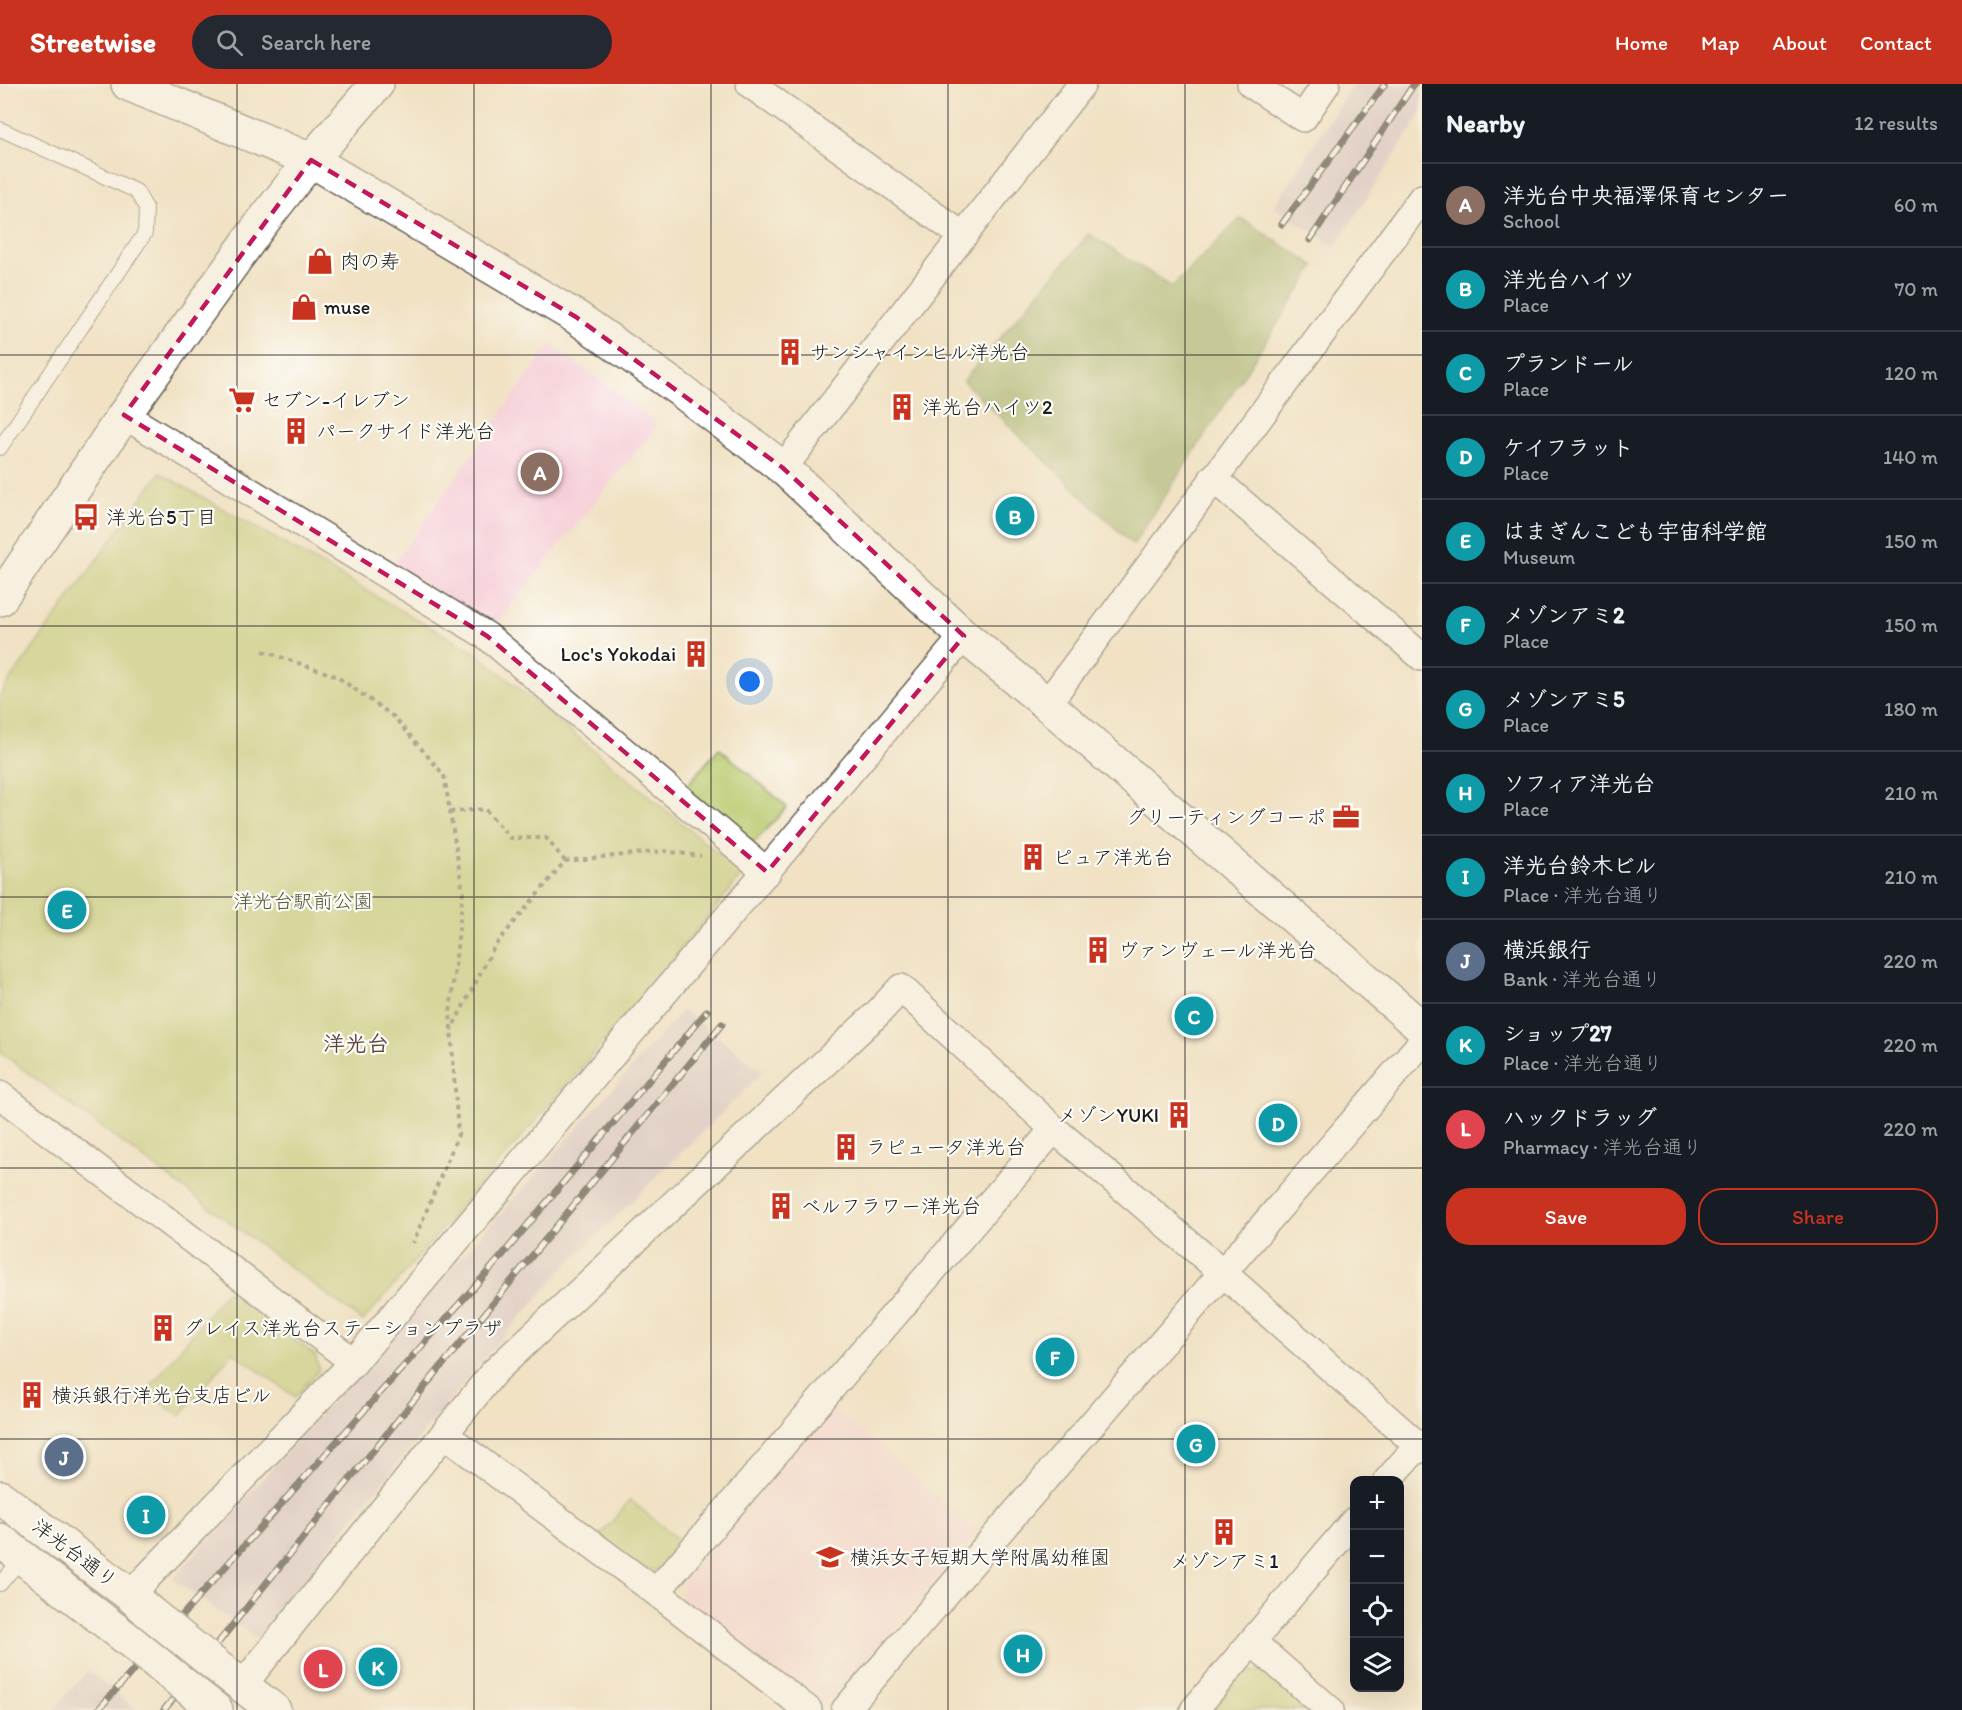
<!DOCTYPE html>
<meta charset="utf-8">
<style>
body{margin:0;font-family:Itim,"Klee One",sans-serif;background:#242831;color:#f1f3f6}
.controls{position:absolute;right:18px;bottom:18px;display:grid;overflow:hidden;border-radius:12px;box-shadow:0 6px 24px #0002}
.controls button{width:54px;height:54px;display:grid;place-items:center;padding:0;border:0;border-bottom:2px solid #363941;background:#171b24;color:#f1f3f6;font:30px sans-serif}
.you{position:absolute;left:750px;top:598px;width:21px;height:21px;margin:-15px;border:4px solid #fff;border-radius:50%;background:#1a73e8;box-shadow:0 0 0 9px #1a73e833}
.badge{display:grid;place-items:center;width:39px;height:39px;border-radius:50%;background:#c8321e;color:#fff;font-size:20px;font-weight:700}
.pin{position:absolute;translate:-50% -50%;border:3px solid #fff;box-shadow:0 2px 6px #0006}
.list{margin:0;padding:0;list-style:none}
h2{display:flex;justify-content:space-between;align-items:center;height:78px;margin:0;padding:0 24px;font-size:26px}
h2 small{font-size:20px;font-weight:400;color:#9ea1a6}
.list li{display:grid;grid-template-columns:39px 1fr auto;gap:18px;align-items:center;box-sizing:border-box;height:84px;padding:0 24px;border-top:2px solid #363941}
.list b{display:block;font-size:22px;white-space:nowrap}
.list p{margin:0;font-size:20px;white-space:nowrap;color:#9ea1a6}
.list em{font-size:20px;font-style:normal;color:#9ea1a6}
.actions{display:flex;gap:12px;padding:18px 24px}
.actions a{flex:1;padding:14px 0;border:2px solid #c8321e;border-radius:24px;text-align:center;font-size:21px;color:#c8321e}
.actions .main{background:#c8321e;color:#fff}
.icon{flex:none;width:33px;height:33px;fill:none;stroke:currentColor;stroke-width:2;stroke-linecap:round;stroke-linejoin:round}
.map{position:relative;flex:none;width:1422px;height:1626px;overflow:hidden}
header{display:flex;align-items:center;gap:36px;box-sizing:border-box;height:84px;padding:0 30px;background:#c8321e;color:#fff}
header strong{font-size:28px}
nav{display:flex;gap:33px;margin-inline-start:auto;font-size:21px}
.search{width:420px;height:54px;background:#242831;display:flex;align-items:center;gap:15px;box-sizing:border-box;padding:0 21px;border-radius:33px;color:#9ea1a6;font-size:22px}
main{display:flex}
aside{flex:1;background:#171b24}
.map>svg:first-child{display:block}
</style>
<header>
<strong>Streetwise</strong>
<div class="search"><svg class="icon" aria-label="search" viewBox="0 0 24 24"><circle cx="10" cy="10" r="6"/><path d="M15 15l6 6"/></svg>Search here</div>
<nav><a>Home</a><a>Map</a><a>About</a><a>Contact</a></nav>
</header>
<main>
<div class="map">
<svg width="1422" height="1626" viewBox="0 0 1422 1626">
<rect width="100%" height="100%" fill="#fdfcf7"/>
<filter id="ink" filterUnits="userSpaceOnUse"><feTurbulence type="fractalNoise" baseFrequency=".0167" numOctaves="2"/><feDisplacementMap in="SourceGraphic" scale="12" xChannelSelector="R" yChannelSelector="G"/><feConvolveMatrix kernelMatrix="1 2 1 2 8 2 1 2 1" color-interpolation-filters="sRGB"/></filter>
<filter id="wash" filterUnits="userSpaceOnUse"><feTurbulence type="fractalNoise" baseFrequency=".008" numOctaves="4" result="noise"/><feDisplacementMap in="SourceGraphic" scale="24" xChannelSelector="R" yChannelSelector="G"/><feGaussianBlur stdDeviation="1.35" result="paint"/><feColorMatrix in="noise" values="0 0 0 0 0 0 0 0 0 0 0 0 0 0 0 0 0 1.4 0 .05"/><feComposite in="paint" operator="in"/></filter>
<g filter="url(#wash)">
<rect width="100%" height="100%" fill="#f1e2c4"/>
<g fill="#f6cfd8">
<polygon points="550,261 635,322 657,342 495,541 394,480"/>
<polygon points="833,1323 978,1448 832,1619 818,1620 681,1515 682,1499"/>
</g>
<g fill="#d1bdca">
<polygon points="1353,0 1422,0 1422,29 1335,163 1274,123"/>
<polygon points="683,926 763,988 563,1185 479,1280 327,1466 260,1557 173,1495"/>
<polygon points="88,1586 136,1626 54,1626"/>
</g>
<g fill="#b8c86b" stroke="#6a7244" stroke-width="1.5">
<polygon points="160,389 476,569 743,790 641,914 363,1237 0,968 0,610"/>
<polygon points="719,664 787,723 755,758 745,756 685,704"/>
<polygon points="227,1207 315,1271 319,1286 295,1313 233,1268 180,1332 146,1308"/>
<polygon points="630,1416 681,1458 658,1486 641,1487 600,1452"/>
<polygon points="1264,1586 1311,1626 1211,1626 1244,1589"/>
</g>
<polygon fill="#92ac5f" stroke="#57643e" stroke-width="1.5" points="1241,134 1315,182 1133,461 963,297 1089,150 1172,203"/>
</g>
<g filter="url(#ink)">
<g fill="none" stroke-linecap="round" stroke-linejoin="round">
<defs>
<g id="service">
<polyline points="0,45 136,107 146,124 145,149 0,364"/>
<polyline points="0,1500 24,1472"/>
</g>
<g id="minor">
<polyline points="750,0 963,152 783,384"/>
<polyline points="1251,0 1303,34 1326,0"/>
<polyline points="963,152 1082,0"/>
<polyline points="124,331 487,552 767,788"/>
<polyline points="1213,394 1422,573"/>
<polyline points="1047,620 1422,114"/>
<polyline points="0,1011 354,1278"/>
<polyline points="445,1351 656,1508 808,1626"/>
<polyline points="1388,1396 1418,1362"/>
<polyline points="656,1508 1054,1045"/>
<polyline points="130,1511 354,1278 964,552"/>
<polyline points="1252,1558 1330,1626"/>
<polyline points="242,1602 493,1289 877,930 901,904 1054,1045 1222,1188 1422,1365"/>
<polyline points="845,1626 1422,958"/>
<polyline points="1194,1626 1354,1437"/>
</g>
<g id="tertiary">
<polyline points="128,0 311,76 576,233 680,306 783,384 964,552 1047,620 1422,944"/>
<polyline points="0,515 124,331 261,140 311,76 377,0"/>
<polyline points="0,1413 130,1511 149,1528"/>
<polyline points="0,1456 125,1553"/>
<polyline points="214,1580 274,1626"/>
<polyline points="193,1608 216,1626"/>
</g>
</defs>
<use href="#service" stroke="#676157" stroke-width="16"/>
<use href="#minor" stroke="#676157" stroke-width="30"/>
<use href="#tertiary" stroke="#676157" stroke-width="36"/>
<g stroke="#676157" stroke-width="4" stroke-dasharray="4.5 4.5" stroke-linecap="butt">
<polyline points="263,567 336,592 394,633 444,691 463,808 450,929 458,1051 413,1159"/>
<polyline points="450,728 485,725 510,754 546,754 565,777 494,863 451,946"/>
<polyline points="565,777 664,767 701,772"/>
</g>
<use href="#service" stroke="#fff" stroke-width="14"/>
<use href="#minor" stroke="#fff" stroke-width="27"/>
<use href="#tertiary" stroke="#fff" stroke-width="33"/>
<defs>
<g id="rail">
<polyline points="1282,140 1385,0"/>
<polyline points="1310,156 1414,0"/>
<polyline points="98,1626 500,1174 707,927"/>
<polyline points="164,1626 418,1311 722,940"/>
</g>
</defs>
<use href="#rail" stroke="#1c1c1c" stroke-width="7"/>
<use href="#rail" stroke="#fdfcf7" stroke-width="4.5" stroke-dasharray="14" stroke-linecap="butt"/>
<defs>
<g id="tertiary-bridge">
<polyline points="149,1528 214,1580"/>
<polyline points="125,1553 193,1608"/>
</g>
</defs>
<use href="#tertiary-bridge" stroke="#676157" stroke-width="36" stroke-linecap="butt"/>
<use href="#tertiary-bridge" stroke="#fff" stroke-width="33"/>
</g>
</g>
<path d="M0 0H1422V1626H0ZM311,76L576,233L783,384L964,552L767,788L487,552L124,331Z" fill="#f1e2c4" fill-opacity=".55" fill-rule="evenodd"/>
<path fill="none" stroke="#c2185b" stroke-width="4.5" stroke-dasharray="12 8" stroke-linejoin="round" d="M311,76L576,233L783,384L964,552L767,788L487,552L124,331Z"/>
<path fill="none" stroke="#1c1c1c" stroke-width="1.5" stroke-opacity="0.55" d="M237,0V1626M474,0V1626M711,0V1626M948,0V1626M1185,0V1626M0,271H1422M0,542H1422M0,813H1422M0,1084H1422M0,1355H1422"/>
<defs>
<symbol id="shop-bare" viewBox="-9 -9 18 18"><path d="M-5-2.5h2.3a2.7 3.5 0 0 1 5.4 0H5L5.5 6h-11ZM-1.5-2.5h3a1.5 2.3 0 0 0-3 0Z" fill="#c8321e" stroke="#fdfcf7" stroke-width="2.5" paint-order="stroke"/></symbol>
<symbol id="building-bare" viewBox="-9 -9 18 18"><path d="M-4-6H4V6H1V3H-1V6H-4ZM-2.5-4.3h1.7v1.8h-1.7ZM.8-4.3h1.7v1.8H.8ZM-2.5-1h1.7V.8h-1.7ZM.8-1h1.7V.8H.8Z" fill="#c8321e" stroke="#fdfcf7" stroke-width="2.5" paint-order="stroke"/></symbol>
<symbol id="supermarket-bare" viewBox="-9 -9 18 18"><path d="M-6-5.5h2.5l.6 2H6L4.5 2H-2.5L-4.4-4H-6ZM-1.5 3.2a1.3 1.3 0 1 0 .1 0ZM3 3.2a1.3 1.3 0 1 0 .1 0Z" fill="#c8321e" stroke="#fdfcf7" stroke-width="2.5" paint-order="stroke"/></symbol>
<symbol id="bus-bare" viewBox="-9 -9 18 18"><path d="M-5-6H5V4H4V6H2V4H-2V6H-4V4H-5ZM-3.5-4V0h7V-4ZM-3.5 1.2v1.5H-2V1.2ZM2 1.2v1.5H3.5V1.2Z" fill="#c8321e" stroke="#fdfcf7" stroke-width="2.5" paint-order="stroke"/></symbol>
<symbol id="office-bare" viewBox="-9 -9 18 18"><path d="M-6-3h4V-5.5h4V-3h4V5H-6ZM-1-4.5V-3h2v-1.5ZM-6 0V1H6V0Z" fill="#c8321e" stroke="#fdfcf7" stroke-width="2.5" paint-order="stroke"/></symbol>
<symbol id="school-bare" viewBox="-9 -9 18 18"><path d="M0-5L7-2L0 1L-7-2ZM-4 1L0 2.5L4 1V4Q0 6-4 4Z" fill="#c8321e" stroke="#fdfcf7" stroke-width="2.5" paint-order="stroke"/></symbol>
</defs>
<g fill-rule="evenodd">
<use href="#shop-bare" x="301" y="158" width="38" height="38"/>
<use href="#shop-bare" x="285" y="204" width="38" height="38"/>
<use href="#building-bare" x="771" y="249" width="38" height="38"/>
<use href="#supermarket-bare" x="223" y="297" width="38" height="38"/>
<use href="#building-bare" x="883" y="304" width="38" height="38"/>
<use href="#building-bare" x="277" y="328" width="38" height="38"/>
<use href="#bus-bare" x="67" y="414" width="38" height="38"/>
<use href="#building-bare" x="677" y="551" width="38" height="38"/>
<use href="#office-bare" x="1327" y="714" width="38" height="38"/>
<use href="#building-bare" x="1014" y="754" width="38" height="38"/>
<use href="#building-bare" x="1079" y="847" width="38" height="38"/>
<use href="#building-bare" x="1160" y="1012" width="38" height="38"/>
<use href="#building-bare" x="827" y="1044" width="38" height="38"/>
<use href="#building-bare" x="762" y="1103" width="38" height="38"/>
<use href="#building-bare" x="144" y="1225" width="38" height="38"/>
<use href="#building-bare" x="13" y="1292" width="38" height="38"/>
<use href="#building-bare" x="1205" y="1429" width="38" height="38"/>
<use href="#school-bare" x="811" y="1454" width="38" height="38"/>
</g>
<g text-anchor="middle" stroke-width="4.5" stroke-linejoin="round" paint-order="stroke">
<g font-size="20" fill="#1c1c1c" stroke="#fdfcf7" text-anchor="start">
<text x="340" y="184">肉の寿</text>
<text x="324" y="230">muse</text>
<text x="810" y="275">サンシャインヒル洋光台</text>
<text x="262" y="323">セブン-イレブン</text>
<text x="922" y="330">洋光台ハイツ2</text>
<text x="316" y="354">パークサイド洋光台</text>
<text x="106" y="440">洋光台5丁目</text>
<text x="676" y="577" text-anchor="end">Loc's Yokodai</text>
<text x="1326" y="740" text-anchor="end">グリーティングコーポ</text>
<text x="1053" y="780">ピュア洋光台</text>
<text x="1118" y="873">ヴァンヴェール洋光台</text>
<text x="1159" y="1038" text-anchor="end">メゾンYUKI</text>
<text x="866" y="1070">ラピュータ洋光台</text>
<text x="801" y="1129">ベルフラワー洋光台</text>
<text x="183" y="1251">グレイス洋光台ステーションプラザ</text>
<text x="52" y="1318">横浜銀行洋光台支店ビル</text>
<text x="850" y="1480">横浜女子短期大学附属幼稚園</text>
<text x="1224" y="1484" text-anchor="middle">メゾンアミ1</text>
</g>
<g font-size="20" fill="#535838" stroke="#fdfcf7">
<text x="303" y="824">洋光台駅前公園</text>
</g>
<g font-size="20" fill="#1c1c1c" stroke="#fdfcf7">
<text transform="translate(75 1469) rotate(37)" y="7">洋光台通り</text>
</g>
<g font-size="22" font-weight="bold" fill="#5e4741" stroke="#fdfcf7">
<text x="356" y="967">洋光台</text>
</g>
</g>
</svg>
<div class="controls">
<button>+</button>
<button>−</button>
<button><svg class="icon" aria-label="locate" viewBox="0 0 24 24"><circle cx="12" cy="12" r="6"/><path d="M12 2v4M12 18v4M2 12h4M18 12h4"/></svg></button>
<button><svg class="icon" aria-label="layers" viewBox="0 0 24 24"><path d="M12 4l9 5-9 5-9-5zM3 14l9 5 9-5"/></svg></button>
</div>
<div class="you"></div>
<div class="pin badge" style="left:540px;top:388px;background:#8d6e63">A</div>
<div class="pin badge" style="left:1015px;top:432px;background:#0f9aa8">B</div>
<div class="pin badge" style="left:1194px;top:932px;background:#0f9aa8">C</div>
<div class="pin badge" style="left:1278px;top:1039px;background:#0f9aa8">D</div>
<div class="pin badge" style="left:67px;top:826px;background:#0f9aa8">E</div>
<div class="pin badge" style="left:1055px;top:1273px;background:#0f9aa8">F</div>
<div class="pin badge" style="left:1196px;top:1360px;background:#0f9aa8">G</div>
<div class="pin badge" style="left:1023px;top:1570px;background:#0f9aa8">H</div>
<div class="pin badge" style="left:146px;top:1431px;background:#0f9aa8">I</div>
<div class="pin badge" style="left:64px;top:1373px;background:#5c6f8a">J</div>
<div class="pin badge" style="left:378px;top:1583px;background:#0f9aa8">K</div>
<div class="pin badge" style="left:323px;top:1585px;background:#e0444e">L</div>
</div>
<aside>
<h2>Nearby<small>12 results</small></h2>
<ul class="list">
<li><span class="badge" style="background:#8d6e63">A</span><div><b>洋光台中央福澤保育センター</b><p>School</p></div><em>60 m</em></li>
<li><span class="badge" style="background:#0f9aa8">B</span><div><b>洋光台ハイツ</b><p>Place</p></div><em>70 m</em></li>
<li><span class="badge" style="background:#0f9aa8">C</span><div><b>プランドール</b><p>Place</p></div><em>120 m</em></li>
<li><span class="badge" style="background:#0f9aa8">D</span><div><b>ケイフラット</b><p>Place</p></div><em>140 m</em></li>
<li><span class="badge" style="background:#0f9aa8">E</span><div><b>はまぎんこども宇宙科学館</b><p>Museum</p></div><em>150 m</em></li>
<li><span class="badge" style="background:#0f9aa8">F</span><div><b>メゾンアミ2</b><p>Place</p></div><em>150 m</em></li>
<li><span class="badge" style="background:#0f9aa8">G</span><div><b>メゾンアミ5</b><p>Place</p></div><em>180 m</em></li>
<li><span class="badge" style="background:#0f9aa8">H</span><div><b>ソフィア洋光台</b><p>Place</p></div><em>210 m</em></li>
<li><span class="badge" style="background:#0f9aa8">I</span><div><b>洋光台鈴木ビル</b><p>Place · 洋光台通り</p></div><em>210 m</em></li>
<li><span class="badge" style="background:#5c6f8a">J</span><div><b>横浜銀行</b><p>Bank · 洋光台通り</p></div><em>220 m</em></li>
<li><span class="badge" style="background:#0f9aa8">K</span><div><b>ショップ27</b><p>Place · 洋光台通り</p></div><em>220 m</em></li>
<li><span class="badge" style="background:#e0444e">L</span><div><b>ハックドラッグ</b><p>Pharmacy · 洋光台通り</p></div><em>220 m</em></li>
</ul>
<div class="actions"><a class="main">Save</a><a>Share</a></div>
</aside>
</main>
